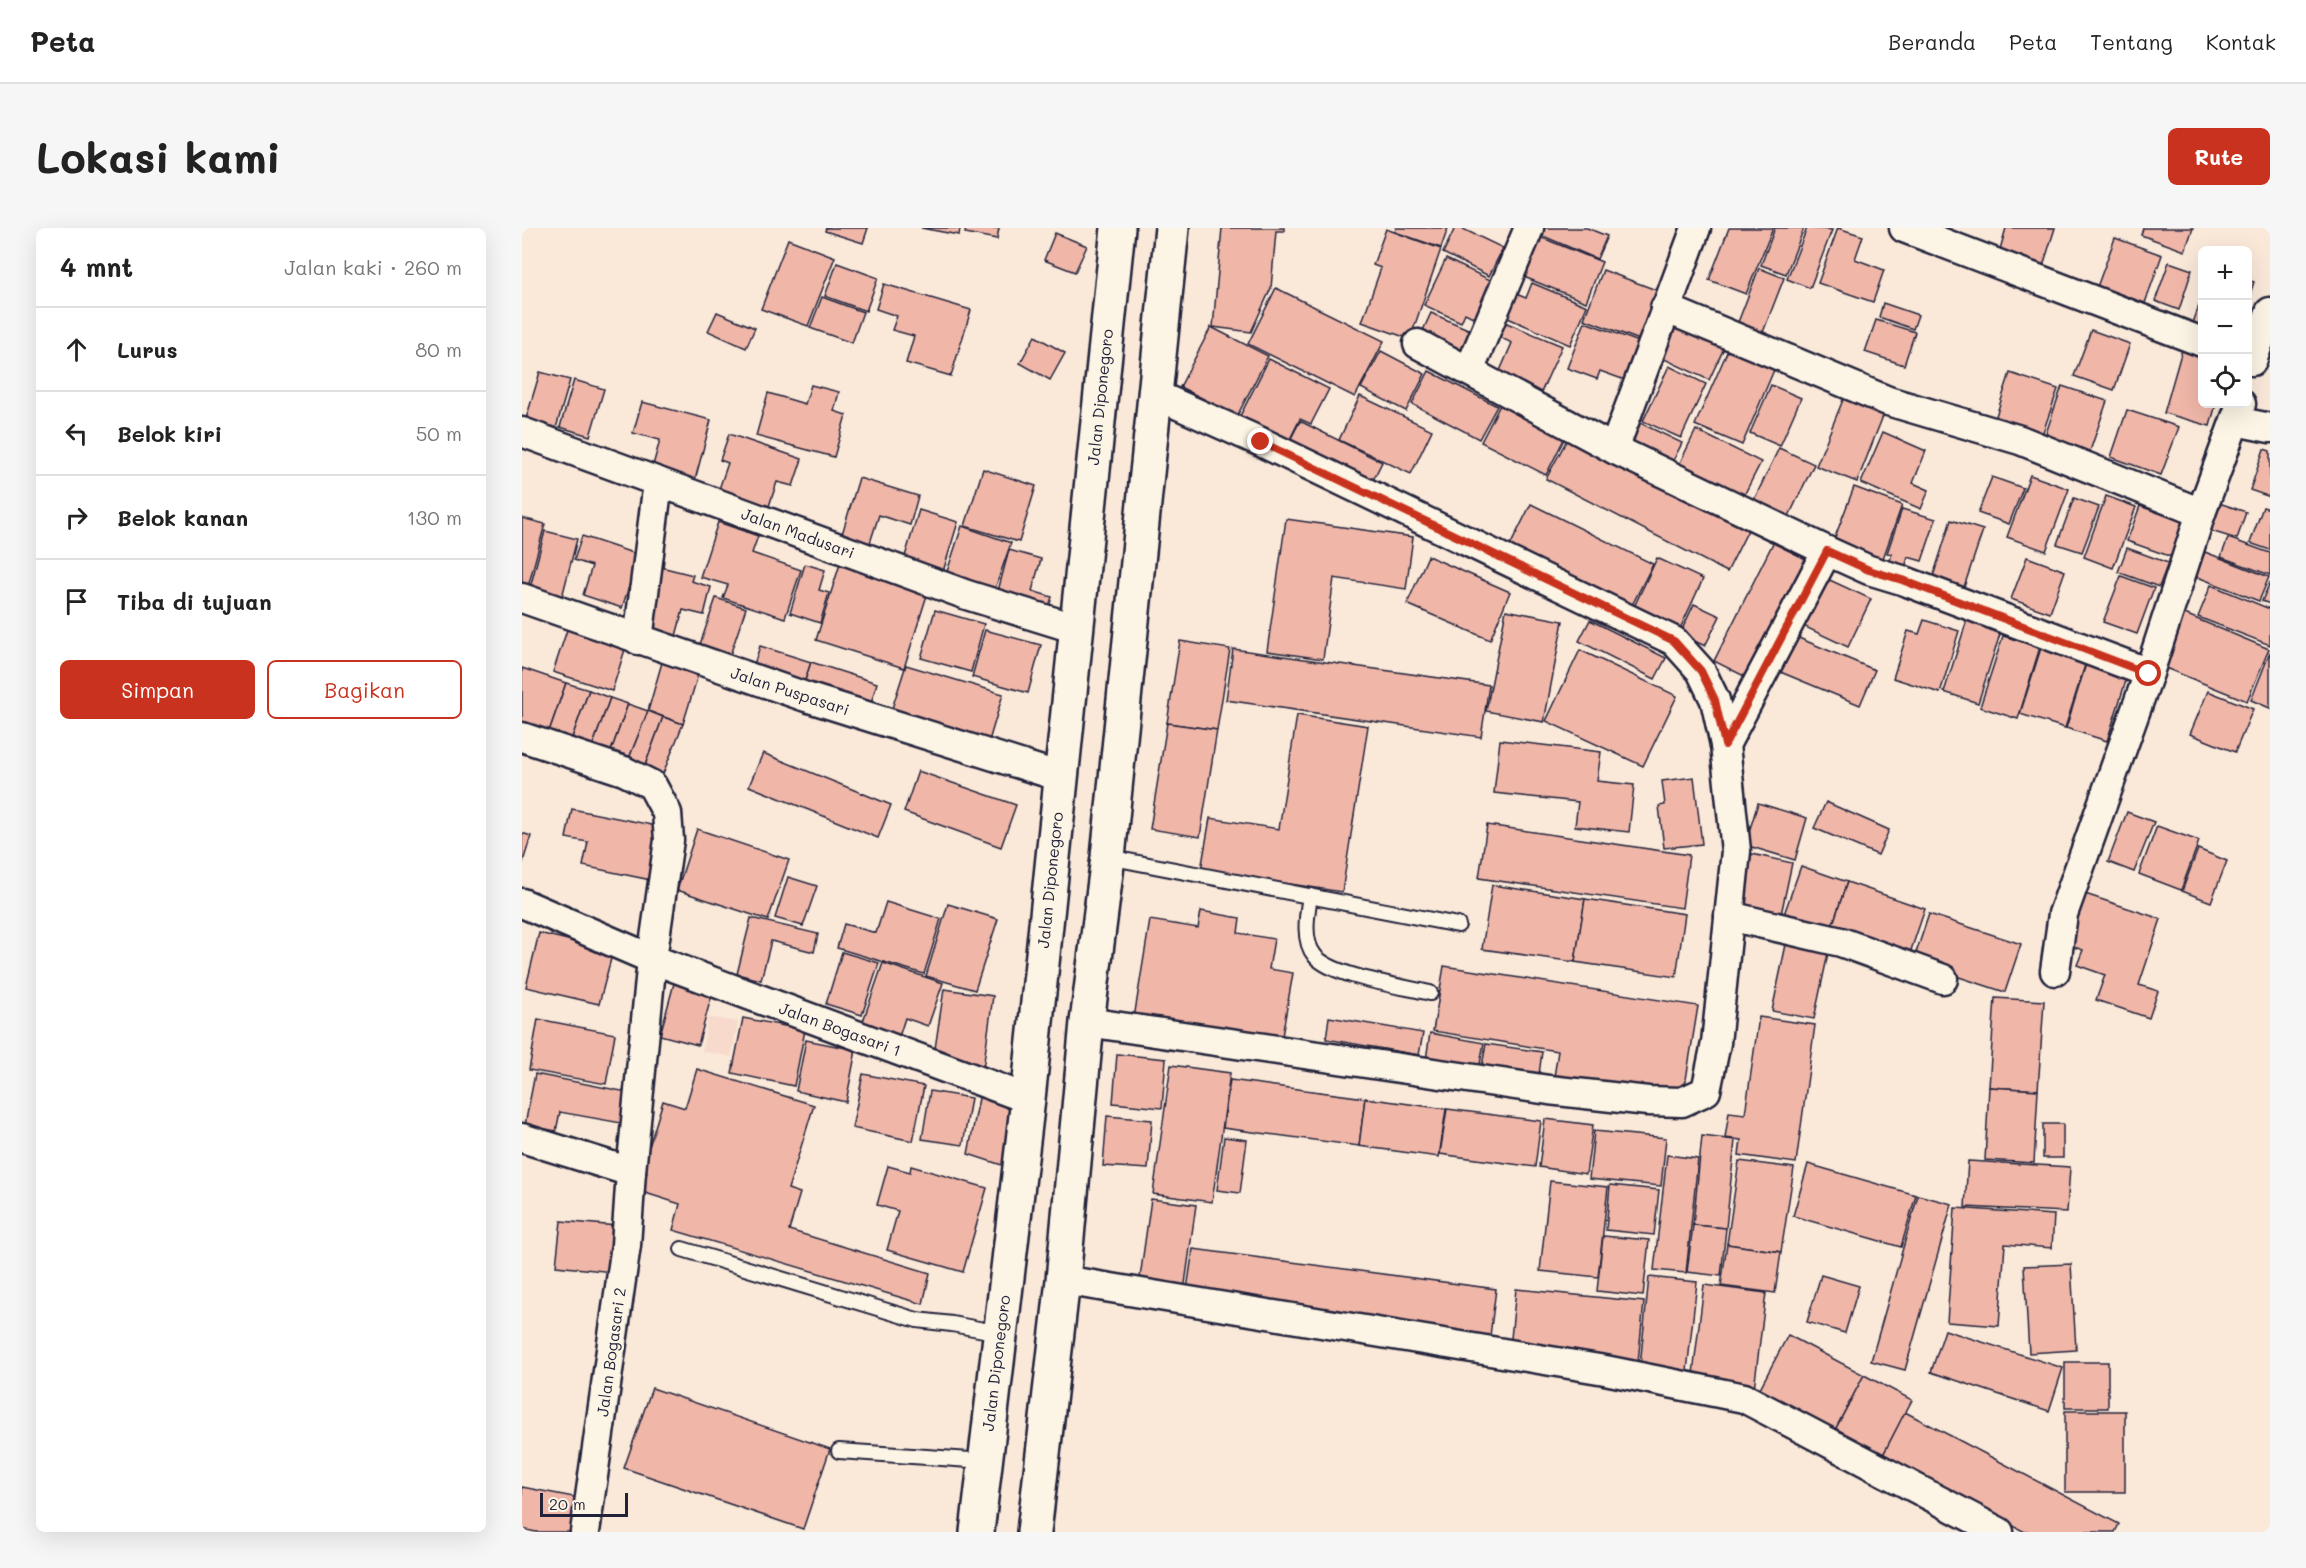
<!DOCTYPE html>
<html lang="id">
<meta charset="utf-8">
<style>
body{margin:0;font-family:Mali,sans-serif;background:#f6f6f6;color:#222}
.controls{position:absolute;right:18px;top:18px;display:grid;overflow:hidden;border-radius:9px;box-shadow:0 6px 24px #0002}
.controls button{width:54px;height:54px;display:grid;place-items:center;padding:0;border:0;border-bottom:2px solid #e0e0e0;background:#fff;color:#222;font:30px sans-serif}
.scale{position:absolute;left:18px;bottom:15px;width:88px;box-sizing:border-box;padding-left:6px;border:3px solid #22223b;border-top:0;font-size:16px;line-height:21px;white-space:nowrap;color:#22223b;-webkit-text-stroke:4px #fcf5e5;paint-order:stroke}
.stop{position:absolute;width:18px;height:18px;margin:-14px;border:4px solid #c8321e;border-radius:50%;background:#fff}
.stop.end{background:#c8321e;border-color:#fff;box-shadow:0 2px 6px #0008}
.list{margin:0;padding:0;list-style:none}
h2{display:flex;justify-content:space-between;align-items:center;height:78px;margin:0;padding:0 24px;font-size:26px}
h2 small{font-size:20px;font-weight:400;color:#767676}
.list li{display:grid;grid-template-columns:39px 1fr auto;gap:18px;align-items:center;box-sizing:border-box;height:84px;padding:0 24px;border-top:2px solid #e0e0e0}
.list b{display:block;font-size:22px;white-space:nowrap}
.list em{font-size:20px;font-style:normal;color:#767676}
.actions{display:flex;gap:12px;padding:18px 24px}
.actions a{flex:1;padding:14px 0;border:2px solid #c8321e;border-radius:9px;text-align:center;font-size:21px;color:#c8321e}
.actions .main{background:#c8321e;color:#fff}
.icon{flex:none;width:33px;height:33px;fill:none;stroke:currentColor;stroke-width:2;stroke-linecap:round;stroke-linejoin:round}
.map{position:relative;flex:none;width:1748px;height:1304px;overflow:hidden;border-radius:9px}
header{display:flex;align-items:center;gap:36px;box-sizing:border-box;height:84px;padding:0 30px;background:#fff;border-bottom:2px solid #e0e0e0}
header strong{font-size:28px}
nav{display:flex;gap:33px;margin-inline-start:auto;font-size:21px}
.intro{display:flex;align-items:center;justify-content:space-between;box-sizing:border-box;height:144px;padding:0 36px}
h1{margin:0;font-size:42px}
.button{padding:15px 27px;border-radius:9px;background:#c8321e;color:#fff;font-size:21px;font-weight:700}
main{display:flex;gap:36px;padding:0 36px}
aside{flex:1;background:#fff;border-radius:9px;box-shadow:0 6px 24px #0002}
.map>svg:first-child{display:block}
</style>
<header>
<strong>Peta</strong>
<nav><a>Beranda</a><a>Peta</a><a>Tentang</a><a>Kontak</a></nav>
</header>
<div class="intro"><h1>Lokasi kami</h1><a class="button">Rute</a></div>
<main>
<aside>
<h2>4 mnt<small>Jalan kaki · 260 m</small></h2>
<ul class="list">
<li><svg class="icon" aria-label="ahead" viewBox="0 0 24 24"><path d="M12 20V5M6 11l6-6 6 6"/></svg><div><b>Lurus</b></div><em>80 m</em></li>
<li><svg class="icon" aria-label="left" viewBox="0 0 24 24"><path d="M17 20v-9H6M10 6l-5 5 5 5"/></svg><div><b>Belok kiri</b></div><em>50 m</em></li>
<li><svg class="icon" aria-label="right" viewBox="0 0 24 24"><path d="M7 20v-9h11M14 6l5 5-5 5"/></svg><div><b>Belok kanan</b></div><em>130 m</em></li>
<li><svg class="icon" aria-label="arrive" viewBox="0 0 24 24"><path d="M6 21V4h12l-3 4 3 4H6"/></svg><div><b>Tiba di tujuan</b></div></li>
</ul>
<div class="actions"><a class="main">Simpan</a><a>Bagikan</a></div>
</aside>
<div class="map">
<svg width="1748" height="1304" viewBox="0 0 1748 1304">
<rect width="100%" height="100%" fill="#fae9d9"/>
<filter id="ink" filterUnits="userSpaceOnUse"><feTurbulence type="fractalNoise" baseFrequency=".0167" numOctaves="2"/><feDisplacementMap in="SourceGraphic" scale="12" xChannelSelector="R" yChannelSelector="G"/><feConvolveMatrix kernelMatrix="1 2 1 2 8 2 1 2 1" color-interpolation-filters="sRGB"/></filter>
<g filter="url(#ink)">
<polygon fill="#f7dacb" points="186,789 216,794 209,829 180,823"/>
<g fill="#f0b7a9" stroke="#22223b" stroke-width="1.5">
<polygon points="304,0 346,0 341,15 303,3"/>
<polygon points="399,0 438,0 437,7"/>
<polygon points="444,0 477,0 475,11 443,5"/>
<polygon points="700,0 762,0 762,3 754,3 749,60 729,104 691,99"/>
<polygon points="874,0 926,0 919,20 873,4"/>
<polygon points="933,0 939,0 981,20 967,48 921,25"/>
<polygon points="1016,0 1065,0 1085,8 1075,31 1014,5"/>
<polygon points="1207,0 1251,0 1224,66 1187,52"/>
<polygon points="1253,0 1282,0 1264,46 1239,37"/>
<polygon points="1285,0 1310,2 1288,60 1265,51"/>
<polygon points="1316,0 1341,8 1333,31 1362,42 1351,74 1296,55"/>
<polygon points="1484,0 1533,0 1521,38 1477,25"/>
<polygon points="1621,0 1671,0 1663,23 1619,7"/>
<polygon points="864,1 919,21 888,111 840,94 859,40 851,37"/>
<polygon points="533,5 565,18 553,44 522,32"/>
<polygon points="1013,7 1080,34 1064,74 997,47"/>
<polygon points="1593,10 1640,27 1623,75 1575,59"/>
<polygon points="266,11 313,29 286,98 239,81"/>
<polygon points="924,31 979,57 961,94 943,85 939,94 902,77"/>
<polygon points="1647,34 1670,42 1657,82 1633,73"/>
<polygon points="315,35 356,50 344,83 303,68"/>
<polygon points="1237,40 1262,50 1238,112 1213,102"/>
<polygon points="1081,42 1142,65 1123,114 1062,91"/>
<polygon points="1726,52 1732,54 1726,72"/>
<polygon points="1010,55 1065,78 1048,117 979,87 989,64 1004,70"/>
<polygon points="362,56 449,82 429,148 384,135 392,108 370,102 375,88 354,81"/>
<polygon points="754,60 862,113 833,169 726,116"/>
<polygon points="300,69 341,84 330,115 288,100"/>
<polygon points="1680,69 1680,98 1671,95"/>
<polygon points="1361,75 1396,87 1391,101 1357,89"/>
<polygon points="195,84 233,100 224,120 186,103"/>
<polygon points="909,85 955,105 944,131 897,111"/>
<polygon points="1354,92 1393,104 1382,137 1343,124"/>
<polygon points="980,93 1040,118 1016,171 974,152 990,115 973,107"/>
<polygon points="1063,94 1117,114 1103,152 1078,143 1075,151 1045,140"/>
<polygon points="1154,97 1202,120 1187,152 1138,129"/>
<polygon points="689,99 746,128 715,188 658,159"/>
<polygon points="1569,102 1608,116 1592,162 1552,148"/>
<polygon points="513,108 543,125 528,152 498,135"/>
<polygon points="1209,115 1255,135 1220,217 1173,197"/>
<polygon points="1662,115 1680,121 1680,176 1694,176 1688,198 1642,185"/>
<polygon points="859,123 903,146 884,183 839,160"/>
<polygon points="747,131 807,161 789,196 778,191 765,217 716,192"/>
<polygon points="1147,138 1184,156 1159,210 1121,193"/>
<polygon points="907,143 975,178 957,211 890,176"/>
<polygon points="18,144 48,152 34,200 4,191"/>
<polygon points="1488,145 1536,161 1520,207 1473,191"/>
<polygon points="52,152 82,161 68,208 38,199"/>
<polygon points="289,157 317,164 312,183 324,187 312,229 234,208 246,165 283,176"/>
<polygon points="1249,157 1279,170 1258,218 1228,205"/>
<polygon points="1540,158 1585,173 1566,229 1521,214"/>
<polygon points="1323,167 1363,183 1335,254 1294,238"/>
<polygon points="838,168 910,202 889,246 817,212"/>
<polygon points="120,174 189,192 173,252 130,241 138,212 111,205"/>
<polygon points="978,177 1043,209 1024,247 959,214"/>
<polygon points="1605,182 1657,199 1639,247 1589,229"/>
<polygon points="1112,192 1160,215 1146,243 1099,220"/>
<polygon points="778,193 860,234 845,264 763,222"/>
<polygon points="1174,202 1239,234 1217,277 1153,245"/>
<polygon points="1361,204 1404,223 1391,255 1407,262 1399,281 1339,255"/>
<polygon points="207,206 280,231 271,258 255,254 246,281 196,264 206,235 198,232"/>
<polygon points="1047,208 1227,300 1205,344 1024,251"/>
<polygon points="1257,220 1292,236 1267,288 1232,272"/>
<polygon points="1742,221 1748,223 1748,269 1728,262"/>
<polygon points="461,241 514,258 497,314 443,298"/>
<polygon points="1508,247 1547,261 1524,323 1485,309"/>
<polygon points="1470,249 1501,260 1487,296 1456,285"/>
<polygon points="337,250 396,268 388,297 357,287 345,324 317,316"/>
<polygon points="1332,259 1380,277 1359,336 1310,317"/>
<polygon points="1584,268 1614,279 1591,340 1562,329"/>
<polygon points="1552,270 1577,279 1560,324 1535,316"/>
<polygon points="1688,272 1724,284 1715,311 1679,300"/>
<polygon points="1009,276 1131,336 1108,381 986,322"/>
<polygon points="1618,278 1662,294 1650,329 1605,313"/>
<polygon points="1741,279 1748,281 1748,322 1728,315"/>
<polygon points="1380,281 1414,291 1400,333 1386,329 1383,340 1367,335 1370,326 1365,325"/>
<polygon points="397,282 436,294 420,347 381,335"/>
<polygon points="0,290 23,296 6,359 0,357"/>
<polygon points="764,291 891,309 884,361 812,350 801,431 745,423"/>
<polygon points="1429,292 1461,302 1439,368 1408,358"/>
<polygon points="196,294 236,308 230,325 279,342 263,390 201,370 206,357 178,349"/>
<polygon points="440,298 489,315 469,372 421,356"/>
<polygon points="23,303 55,311 40,369 8,360"/>
<polygon points="60,308 117,327 100,380 61,367 70,338 52,332"/>
<polygon points="1706,310 1748,325 1748,347 1699,329"/>
<polygon points="1251,315 1292,335 1232,453 1192,433"/>
<polygon points="1605,320 1646,335 1637,359 1596,344"/>
<polygon points="487,322 519,331 510,363 530,369 524,388 473,374"/>
<polygon points="1683,324 1747,349 1737,373 1673,348"/>
<polygon points="906,328 988,364 968,412 885,376"/>
<polygon points="1505,329 1543,343 1528,385 1489,371"/>
<polygon points="1135,330 1181,351 1156,405 1110,383"/>
<polygon points="283,336 303,342 297,362 307,365 298,395 268,385"/>
<polygon points="318,336 406,364 382,440 294,412"/>
<polygon points="139,339 171,347 169,353 189,359 182,387 161,382 154,408 123,399"/>
<polygon points="1299,348 1349,371 1326,419 1277,396"/>
<polygon points="1599,348 1632,360 1615,406 1581,394"/>
<polygon points="1748,354 1748,376 1740,373"/>
<polygon points="1689,357 1748,381 1748,417 1676,389"/>
<polygon points="194,370 224,380 204,439 174,428"/>
<polygon points="1172,376 1198,388 1183,418 1158,406"/>
<polygon points="413,382 462,396 449,444 399,430"/>
<polygon points="984,382 1041,393 1022,494 964,483"/>
<polygon points="1658,384 1747,421 1725,473 1636,437"/>
<polygon points="1068,392 1144,430 1133,451 1057,413"/>
<polygon points="1402,392 1437,403 1418,465 1371,450 1386,403 1397,406"/>
<polygon points="1445,392 1479,403 1456,475 1422,464"/>
<polygon points="47,396 105,415 90,463 31,444"/>
<polygon points="463,402 519,417 506,465 450,449"/>
<polygon points="1272,408 1353,442 1338,477 1256,443"/>
<polygon points="1481,408 1518,419 1496,491 1458,479"/>
<polygon points="658,413 708,421 695,502 645,495"/>
<polygon points="238,418 289,434 279,465 228,449"/>
<polygon points="1519,420 1564,434 1543,500 1498,486"/>
<polygon points="711,421 967,457 959,509 704,472"/>
<polygon points="1058,422 1155,468 1121,538 1024,493"/>
<polygon points="143,424 180,434 161,496 126,483"/>
<polygon points="1748,424 1748,480 1729,472"/>
<polygon points="1565,433 1606,446 1585,513 1544,500"/>
<polygon points="289,434 355,455 346,485 279,465"/>
<polygon points="384,437 481,466 464,523 366,493"/>
<polygon points="0,440 44,455 23,515 0,507"/>
<polygon points="44,455 67,462 45,524 23,515"/>
<polygon points="67,462 88,470 66,531 45,524"/>
<polygon points="1686,463 1731,481 1713,524 1668,506"/>
<polygon points="88,470 106,476 84,537 66,531"/>
<polygon points="106,476 126,483 102,543 84,537"/>
<polygon points="126,483 141,489 118,551 102,543"/>
<polygon points="775,487 846,498 820,664 679,642 688,590 757,601"/>
<polygon points="141,489 161,496 136,558 118,551"/>
<polygon points="645,495 695,502 678,609 628,601"/>
<polygon points="978,512 1079,524 1075,553 1112,557 1107,604 1053,598 1056,574 972,565"/>
<polygon points="241,525 369,577 356,610 227,558"/>
<polygon points="396,543 494,577 479,619 382,584"/>
<polygon points="1172,549 1180,616 1142,620 1137,578 1143,577 1140,553"/>
<polygon points="1304,574 1367,602 1356,627 1292,600"/>
<polygon points="1236,575 1285,590 1273,632 1223,617"/>
<polygon points="50,581 140,599 129,652 61,638 66,614 44,610"/>
<polygon points="1605,584 1632,594 1612,644 1586,634"/>
<polygon points="965,597 1167,627 1160,680 957,650"/>
<polygon points="1635,598 1677,613 1659,662 1617,646"/>
<polygon points="175,601 267,632 246,692 155,662"/>
<polygon points="0,605 9,608 0,637"/>
<polygon points="1676,621 1705,633 1689,674 1660,663"/>
<polygon points="1230,626 1270,635 1258,691 1217,682"/>
<polygon points="1279,638 1325,654 1308,705 1261,689"/>
<polygon points="266,649 295,658 281,698 253,690"/>
<polygon points="1325,654 1403,681 1386,731 1308,705"/>
<polygon points="970,657 1063,671 1053,734 960,721"/>
<polygon points="1557,664 1639,691 1617,757 1636,763 1627,790 1574,772 1583,747 1555,737 1561,722 1540,715"/>
<polygon points="1063,671 1163,686 1154,749 1053,734"/>
<polygon points="364,674 419,691 402,746 315,720 322,696 354,705"/>
<polygon points="426,676 476,691 453,762 404,748"/>
<polygon points="679,683 718,690 716,705 752,711 747,741 771,745 759,814 612,790 628,692 676,700"/>
<polygon points="1407,686 1499,716 1483,764 1391,734"/>
<polygon points="229,690 296,706 292,724 249,713 239,752 215,746"/>
<polygon points="17,705 91,723 77,776 4,759"/>
<polygon points="1266,707 1308,716 1292,791 1250,783"/>
<polygon points="320,724 357,735 340,787 304,776"/>
<polygon points="361,735 421,755 406,798 383,790 375,815 338,802"/>
<polygon points="922,738 1176,778 1161,870 1032,849 1036,823 911,803"/>
<polygon points="154,748 192,759 176,817 138,807"/>
<polygon points="422,761 471,768 461,841 411,834"/>
<polygon points="1473,770 1522,773 1516,862 1467,859"/>
<polygon points="807,789 901,805 897,827 804,811"/>
<polygon points="1237,789 1293,797 1274,935 1217,927 1219,912 1203,910 1207,884 1223,886"/>
<polygon points="221,790 283,802 272,858 210,845"/>
<polygon points="16,791 93,806 84,856 7,842"/>
<polygon points="908,805 962,815 957,841 904,832"/>
<polygon points="284,812 334,822 324,874 274,863"/>
<polygon points="964,816 1020,824 1017,846 960,838"/>
<polygon points="595,826 644,831 640,880 591,875"/>
<polygon points="649,837 708,845 690,974 631,966"/>
<polygon points="175,841 292,877 266,961 278,965 267,1002 408,1045 401,1076 151,1002 158,976 114,962 141,873 163,880"/>
<polygon points="13,846 105,864 99,895 38,884 34,903 3,897"/>
<polygon points="341,846 402,858 391,913 330,900"/>
<polygon points="708,852 843,870 837,918 701,900"/>
<polygon points="1467,859 1516,862 1512,935 1463,932"/>
<polygon points="408,863 449,870 441,917 400,911"/>
<polygon points="458,865 500,879 492,941 446,926"/>
<polygon points="843,870 924,881 917,929 837,918"/>
<polygon points="925,881 1019,893 1013,939 918,926"/>
<polygon points="585,888 630,892 626,941 581,938"/>
<polygon points="1023,891 1071,897 1064,946 1017,939"/>
<rect x="1521" y="896" width="20" height="34"/>
<polygon points="1072,903 1144,910 1139,958 1067,951"/>
<polygon points="1180,908 1213,912 1204,1000 1171,997"/>
<polygon points="702,909 725,912 718,965 695,962"/>
<polygon points="1145,927 1176,931 1164,1045 1132,1042"/>
<polygon points="1217,933 1272,940 1259,1024 1205,1016"/>
<polygon points="1446,933 1548,939 1545,984 1443,979"/>
<polygon points="1286,936 1394,967 1379,1019 1271,988"/>
<polygon points="366,938 388,944 389,938 465,960 441,1044 365,1022 376,983 355,977"/>
<polygon points="1028,953 1086,959 1076,1049 1018,1043"/>
<polygon points="1088,957 1137,962 1132,1007 1084,1002"/>
<polygon points="1396,967 1430,976 1383,1142 1349,1133"/>
<polygon points="629,971 674,977 661,1070 616,1064"/>
<polygon points="1433,980 1532,987 1530,1020 1483,1016 1477,1098 1425,1094"/>
<polygon points="39,993 95,998 91,1044 34,1038"/>
<polygon points="1171,997 1204,1000 1199,1048 1165,1044"/>
<polygon points="1081,1008 1127,1012 1121,1068 1075,1063"/>
<polygon points="1205,1016 1259,1024 1253,1065 1199,1058"/>
<polygon points="671,1021 974,1061 968,1108 664,1068"/>
<polygon points="1549,1036 1554,1122 1507,1125 1502,1038"/>
<polygon points="1299,1047 1337,1058 1323,1105 1285,1094"/>
<polygon points="1127,1049 1175,1054 1165,1143 1118,1138"/>
<polygon points="1182,1057 1244,1065 1232,1161 1170,1154"/>
<polygon points="994,1061 1122,1074 1116,1134 988,1120"/>
<polygon points="1423,1102 1541,1140 1527,1183 1409,1144"/>
<polygon points="1266,1107 1342,1147 1312,1204 1236,1164"/>
<rect x="1543" y="1134" width="43" height="46"/>
<polygon points="1342,1147 1390,1172 1360,1229 1312,1204"/>
<polygon points="130,1160 308,1221 281,1301 102,1240"/>
<rect x="1543" y="1183" width="60" height="81"/>
<polygon points="1383,1184 1597,1296 1593,1304 1503,1304 1360,1229"/>
<polygon points="0,1259 62,1271 56,1304 14,1304 0,1301"/>
</g>
<g fill="none" stroke-linecap="round" stroke-linejoin="round">
<defs>
<g id="service">
<polyline points="586,629 936,697"/>
<path d="M788,668C785,686 780,713 793,728C811,749 880,758 908,765"/>
<polyline points="160,1021 395,1092 430,1096 478,1105"/>
<polyline points="317,1223 463,1233"/>
</g>
<g id="minor">
<polyline points="1382,0 1680,114"/>
<polyline points="1143,80 1366,173 1498,212 1679,285"/>
<polyline points="896,116 1092,221 1305,323"/>
<polyline points="1730,133 1748,84"/>
<polyline points="947,143 1007,0"/>
<polyline points="1713,193 1748,200"/>
<polyline points="0,204 445,367 555,401"/>
<polyline points="1092,221 1174,0"/>
<polyline points="0,370 284,469 539,549"/>
<polyline points="116,412 136,254"/>
<polyline points="1627,445 1679,285 1719,176"/>
<polyline points="0,509 102,543 130,557 145,585 147,612 130,731 109,944 0,910"/>
<polyline points="1203,517 1305,323 1347,342 1380,352 1627,445 1541,686 1533,743"/>
<polyline points="0,675 130,731 506,871"/>
<polyline points="1207,688 1319,714 1421,751"/>
<polyline points="565,794 1027,862 1126,873 1160,874 1184,863 1194,815 1214,623 1203,517 1193,472 1179,443 1152,413 739,214 632,166"/>
<polyline points="541,1052 1083,1142 1222,1170 1477,1304"/>
<polyline points="63,1304 104,1017 109,944"/>
</g>
<g id="primary">
<polyline points="455,1304 506,871 596,0"/>
<polyline points="512,1304 541,1052 565,794 586,629 650,0"/>
</g>
</defs>
<use href="#service" stroke="#22223b" stroke-width="18"/>
<use href="#minor" stroke="#22223b" stroke-width="33"/>
<use href="#primary" stroke="#22223b" stroke-width="38"/>
<use href="#service" stroke="#fcf5e5" stroke-width="14"/>
<use href="#minor" stroke="#fcf5e5" stroke-width="28"/>
<use href="#primary" stroke="#fcf5e5" stroke-width="33"/>
</g>
</g>
<g fill="none" stroke-linecap="round" stroke-linejoin="round" filter="url(#ink)">
<polyline stroke="#c8321e" stroke-width="8" points="739,214 1152,413 1179,443 1193,472 1203,517 1305,323 1347,342 1380,352 1627,446"/>
</g>
<g text-anchor="middle" stroke-width="4.5" stroke-linejoin="round" paint-order="stroke">
<g font-size="16" fill="#22223b" stroke="#fcf5e5">
<text transform="translate(578 169) rotate(-84)" y="6">Jalan Diponegoro</text>
<text transform="translate(276 305) rotate(20)" y="6">Jalan Madusari</text>
<text transform="translate(268 463) rotate(18)" y="6">Jalan Puspasari</text>
<text transform="translate(528 652) rotate(-84)" y="6">Jalan Diponegoro</text>
<text transform="translate(318 801) rotate(20)" y="6">Jalan Bogasari 1</text>
<text transform="translate(89 1124) rotate(-82)" y="6">Jalan Bogasari 2</text>
<text transform="translate(474 1135) rotate(-83)" y="6">Jalan Diponegoro</text>
</g>
</g>
</svg>
<div class="controls">
<button>+</button>
<button>−</button>
<button><svg class="icon" aria-label="locate" viewBox="0 0 24 24"><circle cx="12" cy="12" r="6"/><path d="M12 2v4M12 18v4M2 12h4M18 12h4"/></svg></button>
</div>
<div class="scale">20 m</div>
<div class="stop" style="left:1627px;top:446px"></div>
<div class="stop end" style="left:739px;top:214px"></div>
</div>
</main>
